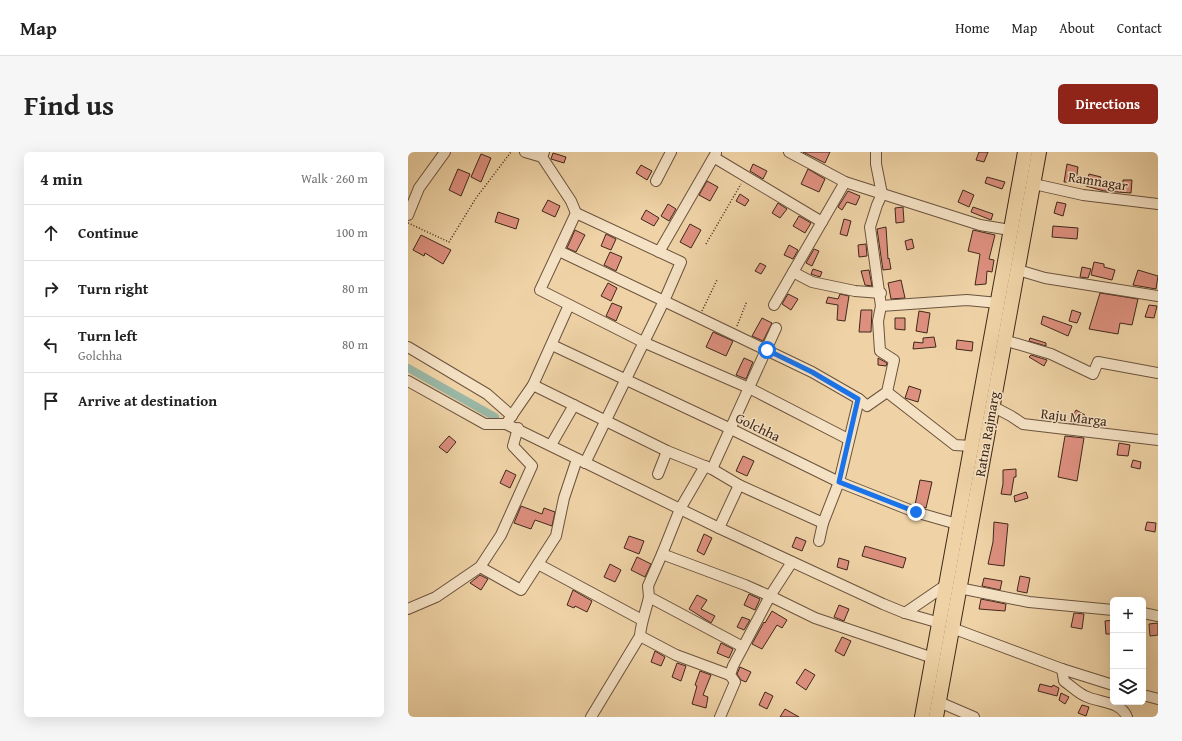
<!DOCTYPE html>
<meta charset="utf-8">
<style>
body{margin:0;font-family:"Gentium Book Plus",serif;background:#f6f6f6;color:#222}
.controls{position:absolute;right:12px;bottom:12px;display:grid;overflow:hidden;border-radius:6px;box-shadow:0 4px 16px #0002}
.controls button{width:36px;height:36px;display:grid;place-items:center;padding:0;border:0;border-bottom:1px solid #e0e0e0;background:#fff;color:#222;font:20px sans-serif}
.stop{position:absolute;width:12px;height:12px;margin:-9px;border:3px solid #1a73e8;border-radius:50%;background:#fff}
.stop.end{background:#1a73e8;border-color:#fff;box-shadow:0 1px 4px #0008}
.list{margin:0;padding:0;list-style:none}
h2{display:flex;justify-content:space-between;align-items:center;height:52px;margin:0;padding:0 16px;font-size:17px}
h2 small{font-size:13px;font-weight:400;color:#767676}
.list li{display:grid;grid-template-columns:26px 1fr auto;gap:12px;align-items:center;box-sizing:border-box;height:56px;padding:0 16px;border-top:1px solid #e0e0e0}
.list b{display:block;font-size:15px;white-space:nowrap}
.list p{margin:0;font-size:13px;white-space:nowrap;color:#767676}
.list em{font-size:13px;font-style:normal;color:#767676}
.icon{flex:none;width:22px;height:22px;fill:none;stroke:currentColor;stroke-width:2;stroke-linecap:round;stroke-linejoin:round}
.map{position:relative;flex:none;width:750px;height:565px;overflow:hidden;border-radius:6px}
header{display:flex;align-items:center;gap:24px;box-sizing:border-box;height:56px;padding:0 20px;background:#fff;border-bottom:1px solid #e0e0e0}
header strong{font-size:19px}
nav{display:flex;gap:22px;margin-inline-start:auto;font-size:14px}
.intro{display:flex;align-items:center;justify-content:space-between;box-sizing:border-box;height:96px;padding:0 24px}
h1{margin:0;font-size:28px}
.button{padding:10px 18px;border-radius:6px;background:#8f2418;color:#fff;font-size:14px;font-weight:700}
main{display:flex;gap:24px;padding:0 24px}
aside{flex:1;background:#fff;border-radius:6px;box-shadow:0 4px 16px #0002}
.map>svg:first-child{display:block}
</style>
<header>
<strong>Map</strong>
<nav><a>Home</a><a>Map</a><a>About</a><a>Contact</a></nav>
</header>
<div class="intro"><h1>Find us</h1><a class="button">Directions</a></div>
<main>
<aside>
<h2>4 min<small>Walk · 260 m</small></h2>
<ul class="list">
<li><svg class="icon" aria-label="ahead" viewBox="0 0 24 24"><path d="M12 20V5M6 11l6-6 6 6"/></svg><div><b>Continue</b></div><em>100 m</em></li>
<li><svg class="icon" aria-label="right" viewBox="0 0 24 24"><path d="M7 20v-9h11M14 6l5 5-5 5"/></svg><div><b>Turn right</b></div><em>80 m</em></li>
<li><svg class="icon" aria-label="left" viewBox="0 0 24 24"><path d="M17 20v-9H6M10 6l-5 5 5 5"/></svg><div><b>Turn left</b><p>Golchha</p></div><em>80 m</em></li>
<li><svg class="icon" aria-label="arrive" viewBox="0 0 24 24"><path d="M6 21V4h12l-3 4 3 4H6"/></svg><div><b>Arrive at destination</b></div></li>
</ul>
</aside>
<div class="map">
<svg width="750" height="565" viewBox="0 0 750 565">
<rect width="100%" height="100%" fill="#efd3a6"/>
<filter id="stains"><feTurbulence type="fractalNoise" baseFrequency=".005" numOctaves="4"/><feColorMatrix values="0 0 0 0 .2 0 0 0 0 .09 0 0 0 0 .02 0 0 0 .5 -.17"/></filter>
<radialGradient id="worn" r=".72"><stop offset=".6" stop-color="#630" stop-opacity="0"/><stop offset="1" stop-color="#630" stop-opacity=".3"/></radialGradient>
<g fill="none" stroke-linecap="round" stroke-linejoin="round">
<polyline stroke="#9ab8a7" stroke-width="8" points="0,216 87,265"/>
</g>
<g fill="#de907f" stroke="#3f281a">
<polygon points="395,0 422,0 417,11"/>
<polygon points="571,0 580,0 576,10 568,8"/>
<polygon points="145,1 158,5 156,11 143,7"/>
<polygon points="73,2 83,6 73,30 63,25"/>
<polygon points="345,12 359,19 355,27 342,19"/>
<polygon points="659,12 670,15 668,30 656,30"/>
<polygon points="233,13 244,19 239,28 228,21"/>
<polygon points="50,17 62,22 53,44 41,38"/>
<polygon points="400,17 417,27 411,40 393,32"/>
<polygon points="681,22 693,25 691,30 715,32 715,28 724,28 723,41 696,39 678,34"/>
<polygon points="579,25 597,30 594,37 577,31"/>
<polygon points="299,29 310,35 302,49 291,43"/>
<polygon points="555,38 566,43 561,55 550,50"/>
<polygon points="440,39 452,44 448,53 439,50 434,58 430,55"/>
<polygon points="332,42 341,48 337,54 328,49"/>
<polygon points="140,48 152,54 147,65 134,59"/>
<polygon points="649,50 658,52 655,64 646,61"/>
<polygon points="370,51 379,57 372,66 364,61"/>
<polygon points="260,52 268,57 261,69 253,64"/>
<polygon points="495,55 496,70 488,71 487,56"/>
<polygon points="565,55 585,62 583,68 563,60"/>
<polygon points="238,58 251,66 246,74 233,67"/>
<polygon points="90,60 111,67 108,77 87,70"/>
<polygon points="391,64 403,71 397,81 385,74"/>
<polygon points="436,67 443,69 439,84 432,82"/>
<polygon points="282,72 293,78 283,96 272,90"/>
<polygon points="645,74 670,76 669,87 644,85"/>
<polygon points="478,75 480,107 481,106 483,117 475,118 469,77"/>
<polygon points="167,78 177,83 168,100 159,96"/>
<polygon points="565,78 587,83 581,107 586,108 584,120 579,119 578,132 567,133 572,102 560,99"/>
<polygon points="198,82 208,87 203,98 193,94"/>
<polygon points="13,83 43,98 35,112 17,101 16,104 5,98"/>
<polygon points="504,87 506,96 499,98 497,89"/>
<polygon points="458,92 459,104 451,105 450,93"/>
<polygon points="381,93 390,98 385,107 376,103"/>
<polygon points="406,97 411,99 404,114 398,111"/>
<polygon points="202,100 214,105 208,119 196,113"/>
<polygon points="686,110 696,112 696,115 707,118 704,128 683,123"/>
<polygon points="352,111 358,114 353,122 347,119"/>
<polygon points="674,115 683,117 680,126 672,125"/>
<polygon points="405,117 414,120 412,125 403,122"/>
<polygon points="461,118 464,134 457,133 453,119"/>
<polygon points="730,118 750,124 748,137 725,133"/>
<polygon points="493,128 497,146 483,147 480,131"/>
<polygon points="200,131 209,136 203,149 193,144"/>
<polygon points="692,141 730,147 724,173 712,171 710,182 681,177"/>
<polygon points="380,142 390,147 383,158 374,152"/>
<polygon points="432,142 441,144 437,169 429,168 430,153 418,151 420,145 430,147"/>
<polygon points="204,151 214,155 208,169 198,164"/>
<polygon points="741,153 749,154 746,166 737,165"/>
<polygon points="453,158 464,158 463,180 451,180"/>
<polygon points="664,158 673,161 669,171 661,169"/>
<polygon points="511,159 522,161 519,181 508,179"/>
<polygon points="635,164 664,174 660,184 633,172"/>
<polygon points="354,166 364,171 355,189 344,184"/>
<polygon points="487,166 497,166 497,178 487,177"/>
<polygon points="305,180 325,189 318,204 298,195"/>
<polygon points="526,185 528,195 505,197 506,190 515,191 515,186"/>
<polygon points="622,186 638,191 638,194 621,189"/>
<polygon points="549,188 565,190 564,199 548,197"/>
<polygon points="623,203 639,208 636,214 621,205"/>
<polygon points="336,206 345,210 338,227 328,223"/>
<polygon points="470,206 479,211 478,214 470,213"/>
<polygon points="501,234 513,238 510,250 497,246"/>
<polygon points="668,258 677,263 671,272 661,271"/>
<polygon points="41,284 48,290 39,301 31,295"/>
<polygon points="657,284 676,286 669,329 650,325"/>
<polygon points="711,291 722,293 720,304 709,303"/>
<polygon points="335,304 346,309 339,324 328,319"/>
<polygon points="725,308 733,310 732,317 723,315"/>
<polygon points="608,317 608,325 606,325 603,343 593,342 595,332 595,318"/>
<polygon points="98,318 108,323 102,336 92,331"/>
<polygon points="512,328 524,330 518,356 507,353"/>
<polygon points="618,340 620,346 607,350 606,344"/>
<polygon points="113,354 134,362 136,356 147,360 144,374 127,368 123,377 106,371"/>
<polygon points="586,370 600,372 596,414 580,412 585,390"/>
<polygon points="739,370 748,371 747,380 737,378"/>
<polygon points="296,382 304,386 296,403 289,399"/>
<polygon points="221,384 236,389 231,402 216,396"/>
<polygon points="388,385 398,389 394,399 384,395"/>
<polygon points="457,394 498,406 495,416 454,404"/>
<polygon points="229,405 243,412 237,425 223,418"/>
<polygon points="431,406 441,409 439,418 429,415"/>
<polygon points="202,412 213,418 207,430 196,425"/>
<polygon points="72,423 80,427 73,438 62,431"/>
<polygon points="612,424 622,426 619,441 609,439"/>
<polygon points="576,426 594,429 592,438 574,434"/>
<polygon points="165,438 184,449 179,460 167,454 166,456 159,453"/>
<polygon points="341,442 352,447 347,458 336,453"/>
<polygon points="289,443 299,448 293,457 307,464 303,471 281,457"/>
<polygon points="573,447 598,452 597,459 571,457"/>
<polygon points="431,453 441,457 436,469 426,465"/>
<polygon points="364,459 379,468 374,476 369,473 354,497 344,492 356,470 357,471"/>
<polygon points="666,461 676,462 674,477 663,475"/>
<polygon points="334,465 342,468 336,478 329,475"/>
<polygon points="705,468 705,482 698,482 697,469"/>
<polygon points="750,471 750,483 742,484 741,472"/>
<polygon points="434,485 443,489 436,504 427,499"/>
<polygon points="313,491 325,497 321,506 309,501"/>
<polygon points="247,499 257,505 253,514 243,510"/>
<polygon points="269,511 278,514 273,529 264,525"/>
<polygon points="332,515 343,520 338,530 333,528 329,522"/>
<polygon points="397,517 407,523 398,538 388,531"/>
<polygon points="292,519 303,523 295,543 300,545 298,556 284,552 289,534 287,533"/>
<polygon points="632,532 644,535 645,533 651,536 649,544 630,539"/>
<polygon points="357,540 365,544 359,557 351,553"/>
<polygon points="653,541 661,545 657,552 651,548"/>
<polygon points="674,553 681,555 678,564 670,561"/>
<polygon points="377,557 391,565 372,565"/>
</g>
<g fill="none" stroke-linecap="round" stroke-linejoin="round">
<defs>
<g id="minor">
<polyline points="117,0 134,5 136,0"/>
<polyline points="381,0 437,30 572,73 602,78"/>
<polyline points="468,0 468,12 474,42 469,53 462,75 473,154 559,148 590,151"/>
<polyline points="134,5 163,49 168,61"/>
<polyline points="307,6 414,70"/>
<polyline points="248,29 263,0"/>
<polyline points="626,32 675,43 750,52"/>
<polyline points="0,63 11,36 37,0"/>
<polyline points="151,99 256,149 177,311"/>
<polyline points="251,100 308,1"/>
<polyline points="610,118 637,126 750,144"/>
<polyline points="385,120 404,130 447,139 473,141"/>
<polyline points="366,153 437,30"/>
<polyline points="596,188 643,202 685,222 690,210 750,221"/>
<polyline points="144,193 323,277 431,330 507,360 549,372"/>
<polyline points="0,195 79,242 104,264"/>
<polyline points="0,229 77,272 98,272 311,376 475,452 497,461 532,471"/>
<polyline points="125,233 161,153"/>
<polyline points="479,240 547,293 563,294"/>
<polyline points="584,254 603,264 615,272 750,288"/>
<polyline points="98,272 125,233 259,299 304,317 331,333 415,371"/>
<polyline points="440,287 341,236 235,190 132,138 168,61 273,110 256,149 404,220 451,247 459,254 479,240 486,208 472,199 470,169 473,154"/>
<polyline points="143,293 166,253"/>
<polyline points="304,317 368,176"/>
<polyline points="250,322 259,299"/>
<polyline points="311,376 331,333"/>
<polyline points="411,389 415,371 431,330 451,247"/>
<polyline points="254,402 272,357 297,314"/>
<polyline points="130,412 234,468"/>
<polyline points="72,415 113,438 148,384 156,346 169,307"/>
<polyline points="551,436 621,450 705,458"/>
<path d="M241,445C238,459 233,470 232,484L268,503L322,523"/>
<polyline points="0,457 28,445 72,415 93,383 124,314 105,294 110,276"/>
<polyline points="497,461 538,433"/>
<polyline points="735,461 750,464"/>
<polyline points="544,476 654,517 705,533"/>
<polyline points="335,495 241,445 240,434 254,402 337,433 362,444 384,410"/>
<path d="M654,517L656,529C663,534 670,541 677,544C691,551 713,549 719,565"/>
<polyline points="735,543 750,547"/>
<polyline points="531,550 566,565"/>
<polyline points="183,565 232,484"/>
<polyline points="312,565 327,530 322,523 325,514 362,444 407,466 525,506"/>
</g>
<g id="highway">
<polyline points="514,565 617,0"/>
<polyline points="528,565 631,0"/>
</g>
</defs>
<use href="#minor" stroke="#6b533d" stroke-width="12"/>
<use href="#highway" stroke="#3f281a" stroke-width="16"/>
<g stroke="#3f281a" stroke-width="1.5" stroke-dasharray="1 2" stroke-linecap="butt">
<polyline points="0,71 41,90 68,46 103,0"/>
<polyline points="298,92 333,32"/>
<polyline points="294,159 309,128"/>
<polyline points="329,174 339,149"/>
</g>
<use href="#minor" stroke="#f5e2c5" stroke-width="10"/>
<use href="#highway" stroke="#efd3a6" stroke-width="14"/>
</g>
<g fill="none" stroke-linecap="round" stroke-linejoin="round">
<polyline stroke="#1a73e8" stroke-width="5" points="359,198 404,220 450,247 431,330 508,360"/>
</g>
<g text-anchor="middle" stroke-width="3" stroke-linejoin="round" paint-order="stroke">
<g font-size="14" fill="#3f281a" stroke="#f5e2c5">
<text transform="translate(690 29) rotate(9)" y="5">Ramnagar</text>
<text transform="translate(666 265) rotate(7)" y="5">Raju Marga</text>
<text transform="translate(350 275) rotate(26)" y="5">Golchha</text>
<text transform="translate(579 282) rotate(-80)" y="5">Ratna Rajmarg</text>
</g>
</g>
<rect width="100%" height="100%" filter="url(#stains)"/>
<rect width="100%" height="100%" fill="url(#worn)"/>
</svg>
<div class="controls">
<button>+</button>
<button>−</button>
<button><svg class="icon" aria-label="layers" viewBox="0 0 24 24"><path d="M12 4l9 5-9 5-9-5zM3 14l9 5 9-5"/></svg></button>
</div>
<div class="stop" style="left:359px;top:198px"></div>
<div class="stop end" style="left:508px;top:360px"></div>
</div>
</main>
